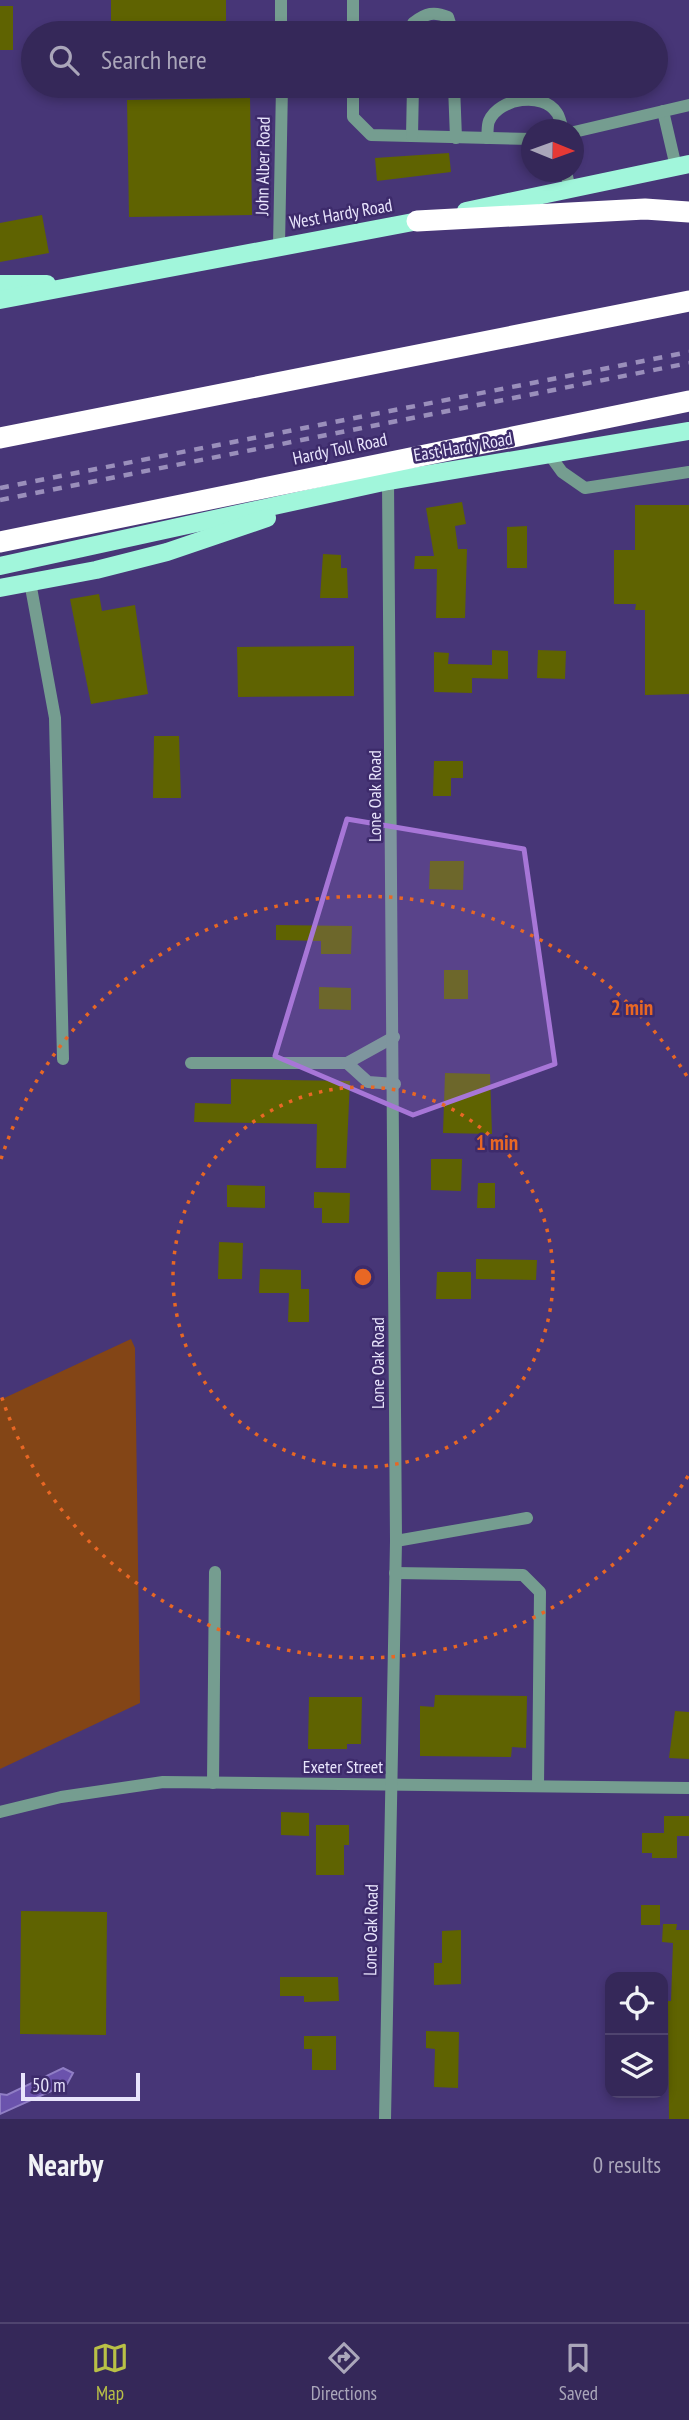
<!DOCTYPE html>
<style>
body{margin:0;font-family:"PT Sans Narrow",sans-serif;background:#403462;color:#f1f3f6}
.controls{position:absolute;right:21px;bottom:21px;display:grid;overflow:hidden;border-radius:14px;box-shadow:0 4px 10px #0003}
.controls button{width:63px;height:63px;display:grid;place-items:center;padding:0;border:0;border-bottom:2px solid #4f446f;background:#352859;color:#f1f3f6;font:35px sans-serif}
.compass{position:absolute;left:521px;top:119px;width:63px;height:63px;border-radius:50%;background:#352859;box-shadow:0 4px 10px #0003;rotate:91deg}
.scale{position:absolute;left:21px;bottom:18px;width:119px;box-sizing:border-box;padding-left:7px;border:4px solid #e8e4fc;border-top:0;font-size:19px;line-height:24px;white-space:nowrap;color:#e8e4fc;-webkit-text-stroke:5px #3d2b6b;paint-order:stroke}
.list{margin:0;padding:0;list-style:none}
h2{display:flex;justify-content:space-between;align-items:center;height:91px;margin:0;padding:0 28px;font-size:30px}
h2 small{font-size:23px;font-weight:400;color:#aaa6ba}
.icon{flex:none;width:38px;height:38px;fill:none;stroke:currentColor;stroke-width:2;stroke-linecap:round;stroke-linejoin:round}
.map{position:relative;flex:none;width:689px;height:2119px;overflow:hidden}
.search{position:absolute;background:#352859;box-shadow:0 4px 10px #0003;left:21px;right:21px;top:21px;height:77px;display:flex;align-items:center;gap:18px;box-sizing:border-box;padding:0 24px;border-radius:38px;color:#aaa6ba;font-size:26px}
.sheet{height:203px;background:#352859}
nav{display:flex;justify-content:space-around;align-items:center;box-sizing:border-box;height:98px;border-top:2px solid #4f446f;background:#352859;font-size:19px;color:#aaa6ba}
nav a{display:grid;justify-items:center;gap:4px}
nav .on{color:#b9c046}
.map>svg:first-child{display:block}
</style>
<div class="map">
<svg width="689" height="2119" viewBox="0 0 689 2119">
<rect width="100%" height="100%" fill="#473677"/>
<polygon fill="#834516" points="131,1339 135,1348 140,1703 0,1769 0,1400"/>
<polygon fill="#6b53ad" stroke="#907ec5" stroke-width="2" points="63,2068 73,2073 67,2084 0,2114 0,2094 7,2095"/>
<g fill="#5f6301">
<rect x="111" y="0" width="115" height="33"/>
<rect x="0" y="6" width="13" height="44"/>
<polygon points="250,98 252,215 129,217 127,100"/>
<polygon points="449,153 451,172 377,181 375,158"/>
<polygon points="42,215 49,253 0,262 0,223"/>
<polygon points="462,502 466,524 455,526 458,549 467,549 465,618 436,618 437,569 414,569 415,556 434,556 426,508"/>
<polygon points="635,505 689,505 689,694 645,695 645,610 635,610 636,604 614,604 614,550 635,550"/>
<polygon points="527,526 527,568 507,568 507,527"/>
<polygon points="323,554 341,555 341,568 347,568 348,598 320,598"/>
<polygon points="99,594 102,611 135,605 148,694 91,704 70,599"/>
<polygon points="354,646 354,696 238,697 237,647"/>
<polygon points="492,650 508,651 508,679 472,678 472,693 434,692 434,652 449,653 448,664 492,665"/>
<polygon points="538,650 566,651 565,679 537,678"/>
<polygon points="154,736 179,736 181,798 153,798"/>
<polygon points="434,761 463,761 463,778 451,778 451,796 433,796"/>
<polygon points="430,861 464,861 463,890 429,889"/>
<polygon points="276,925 352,926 351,954 321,954 321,941 276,940"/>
<rect x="444" y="970" width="24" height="29"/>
<polygon points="319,987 351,988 351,1010 319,1009"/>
<polygon points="445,1073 490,1074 492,1134 443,1133"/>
<polygon points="231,1079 350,1081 346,1168 316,1168 317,1124 194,1122 195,1103 231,1104"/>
<polygon points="431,1159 462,1159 461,1191 431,1190"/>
<polygon points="478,1183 495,1183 495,1208 477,1208"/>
<polygon points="227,1185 265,1186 265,1208 227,1207"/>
<polygon points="314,1192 350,1193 349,1223 322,1223 322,1208 314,1208"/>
<polygon points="219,1242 243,1243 242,1279 218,1279"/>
<polygon points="476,1259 537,1260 536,1280 476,1279"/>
<polygon points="260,1269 301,1270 301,1289 309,1289 309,1322 288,1322 289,1293 259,1293"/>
<polygon points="437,1272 471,1272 471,1299 436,1299"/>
<polygon points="435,1695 527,1696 526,1748 512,1747 511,1757 420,1756 420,1706 434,1707"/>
<polygon points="309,1697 362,1697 361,1744 347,1744 347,1749 308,1749"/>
<polygon points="675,1711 689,1712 689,1759 669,1758"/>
<polygon points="281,1812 309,1813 309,1836 281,1835"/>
<polygon points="664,1816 689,1816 689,1836 677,1836 677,1858 652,1858 652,1853 642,1853 642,1833 664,1833"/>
<polygon points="316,1825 349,1825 349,1845 344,1845 344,1875 316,1875"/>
<rect x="641" y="1905" width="19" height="20"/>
<polygon points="21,1911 107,1912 106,2035 20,2034"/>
<polygon points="663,1924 677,1924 676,1930 689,1930 689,2119 669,2119 668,2001 671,2001 673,1943 662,1942"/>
<polygon points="461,1930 461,1984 434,1985 434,1963 442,1963 442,1931"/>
<polygon points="280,1977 338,1977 339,2001 304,2002 304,1996 280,1996"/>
<polygon points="426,2031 459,2032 458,2088 434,2087 435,2049 426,2048"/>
<polygon points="304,2036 336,2036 336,2070 312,2070 312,2049 304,2049"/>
</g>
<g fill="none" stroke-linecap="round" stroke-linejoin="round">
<g stroke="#759d90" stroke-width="12">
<polyline points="281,0 281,33"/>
<polyline points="353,0 353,33"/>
<path d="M413,33V23C426,13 434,11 448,17L453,33"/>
<polyline points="353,86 353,117 371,135 532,139"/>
<polyline points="454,86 456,138"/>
<polyline points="663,111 676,167"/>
<polyline points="574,132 689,105"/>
<polyline points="412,136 413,86"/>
<path d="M487,138C488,133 487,126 489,121C499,98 543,91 557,113C560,117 561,125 563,130"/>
<polyline points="566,172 570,189"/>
<polyline points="279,246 282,86"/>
<polyline points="549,454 562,472 585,488 689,472"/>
<polyline points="30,582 55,718 63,1059"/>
<polyline points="191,1063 347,1063 394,1037"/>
<polyline points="347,1063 368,1082 395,1084"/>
<polyline points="396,1541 527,1518"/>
<polyline points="395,1573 523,1575 540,1592 538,1786"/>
<polyline points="213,1783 215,1572"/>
<polyline points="0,1812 61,1797 163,1782 689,1788"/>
<polyline points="385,2119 396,1541 388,481"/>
</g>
<g stroke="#a1f6db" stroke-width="18">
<polyline points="466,211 689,164"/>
<polyline points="0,284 47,284"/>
<polyline points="0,300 429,219"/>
<polyline points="0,566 388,481 689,431"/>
<polyline points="0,588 96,570 167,552 267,518"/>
</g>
<g stroke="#fff" stroke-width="21">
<polyline points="417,221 645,209 689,212"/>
<polyline points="0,438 689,301"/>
<polyline points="0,542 689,401"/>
</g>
<g stroke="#9a8fbb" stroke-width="4.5" stroke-dasharray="9 9" stroke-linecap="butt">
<polyline points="0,488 689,352"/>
<polyline points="0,500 689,363"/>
</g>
</g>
<path fill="#a776d7" fill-opacity="0.2" stroke="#a776d7" stroke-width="5" stroke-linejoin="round" d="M347,819L524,849L555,1064L413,1115L275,1056Z"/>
<g fill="none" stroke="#e86724" stroke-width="3.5" stroke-dasharray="3.5 7">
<circle cx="363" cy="1277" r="190"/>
<path d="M688 1476A381 381 0 0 1 1 1395M1 1159A381 381 0 0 1 688 1078"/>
</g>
<g text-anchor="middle" stroke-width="5" stroke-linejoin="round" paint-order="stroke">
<g font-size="18" fill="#e8e4fc" stroke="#3d2b6b">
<text transform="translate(263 166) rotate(-89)" y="6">John Alber Road</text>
<text transform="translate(341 214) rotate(-10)" y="6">West Hardy Road</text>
<text transform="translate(463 447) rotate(-10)" y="6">East Hardy Road</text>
<text transform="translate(340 449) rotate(-12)" y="6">Hardy Toll Road</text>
<text transform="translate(375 796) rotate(-90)" y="6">Lone Oak Road</text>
<text transform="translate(378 1363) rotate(-90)" y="6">Lone Oak Road</text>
<text x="343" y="1773">Exeter Street</text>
<text transform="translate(371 1930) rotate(-89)" y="6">Lone Oak Road</text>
</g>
</g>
<circle cx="363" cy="1277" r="10" fill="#e86724" stroke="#3d2b6b" stroke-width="3.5"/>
<g font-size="21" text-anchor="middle" font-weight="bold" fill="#e86724" stroke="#3d2b6b" stroke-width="5" stroke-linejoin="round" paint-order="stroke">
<text x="632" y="1015">2 min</text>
<text x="497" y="1150">1 min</text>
</g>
</svg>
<div class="controls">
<button><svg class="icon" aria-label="locate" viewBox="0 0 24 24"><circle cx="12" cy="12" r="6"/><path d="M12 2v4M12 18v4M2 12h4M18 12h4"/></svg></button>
<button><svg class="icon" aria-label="layers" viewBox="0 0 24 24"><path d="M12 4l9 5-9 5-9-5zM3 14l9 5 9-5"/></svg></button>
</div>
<svg class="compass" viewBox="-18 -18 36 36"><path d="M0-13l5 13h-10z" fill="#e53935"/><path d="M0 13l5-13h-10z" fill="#aaa6ba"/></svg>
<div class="scale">50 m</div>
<div class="search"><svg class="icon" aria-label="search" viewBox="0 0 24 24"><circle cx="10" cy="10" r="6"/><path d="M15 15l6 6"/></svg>Search here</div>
</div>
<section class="sheet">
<h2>Nearby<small>0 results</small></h2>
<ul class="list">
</ul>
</section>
<nav>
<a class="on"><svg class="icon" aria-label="map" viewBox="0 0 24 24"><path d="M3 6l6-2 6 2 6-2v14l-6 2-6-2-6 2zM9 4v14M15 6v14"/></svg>Map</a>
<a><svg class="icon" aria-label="directions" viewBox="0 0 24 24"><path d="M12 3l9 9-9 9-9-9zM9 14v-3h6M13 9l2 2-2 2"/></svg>Directions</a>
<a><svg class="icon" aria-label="saved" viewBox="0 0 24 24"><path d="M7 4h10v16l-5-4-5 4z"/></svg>Saved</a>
</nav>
